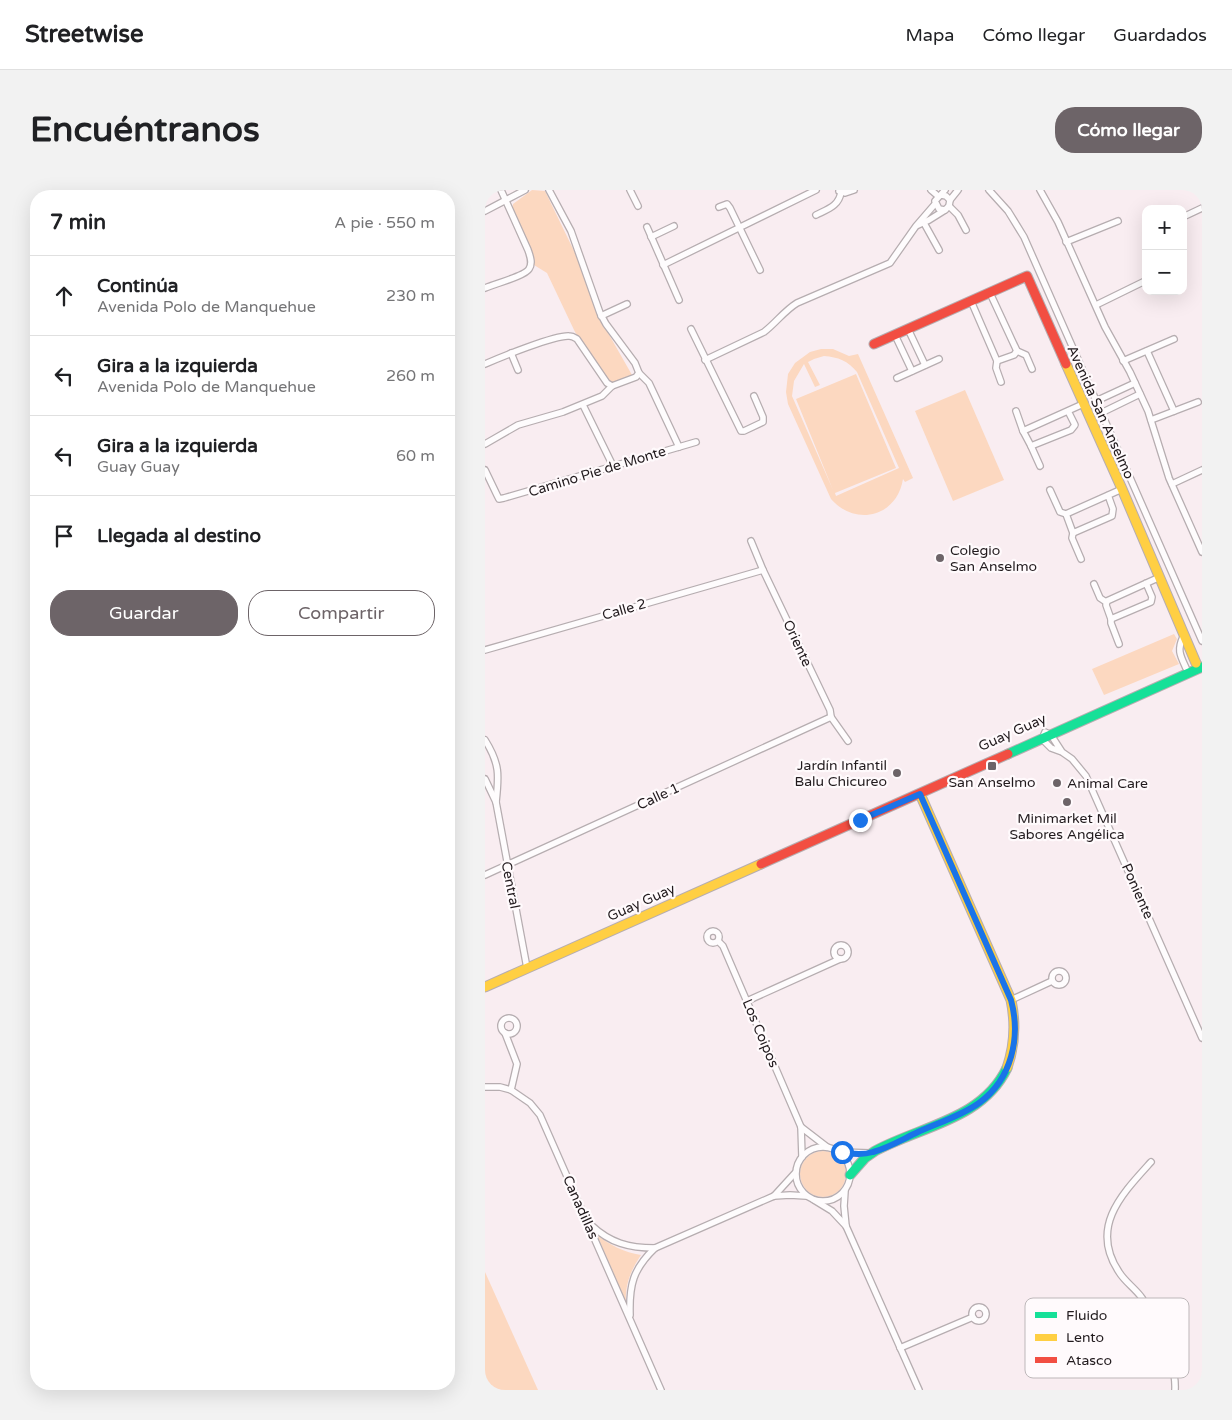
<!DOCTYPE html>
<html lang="es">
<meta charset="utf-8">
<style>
body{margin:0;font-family:"Varela Round",sans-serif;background:#f2f2f2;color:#202124}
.controls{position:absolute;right:15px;top:15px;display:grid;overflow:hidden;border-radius:10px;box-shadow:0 5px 20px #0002}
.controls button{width:45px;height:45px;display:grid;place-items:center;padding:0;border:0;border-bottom:1px solid #e0e0e0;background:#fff;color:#202124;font:25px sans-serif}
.stop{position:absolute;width:15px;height:15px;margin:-11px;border:4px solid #1a73e8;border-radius:50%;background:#fff}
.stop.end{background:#1a73e8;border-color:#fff;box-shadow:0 1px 5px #0008}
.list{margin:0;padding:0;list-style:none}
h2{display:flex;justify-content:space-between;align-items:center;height:65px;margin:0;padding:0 20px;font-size:21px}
h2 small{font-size:16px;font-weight:400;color:#757577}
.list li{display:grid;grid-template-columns:32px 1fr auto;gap:15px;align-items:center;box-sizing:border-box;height:80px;padding:0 20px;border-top:1px solid #e0e0e0}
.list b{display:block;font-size:19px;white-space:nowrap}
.list p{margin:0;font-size:16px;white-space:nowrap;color:#757577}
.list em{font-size:16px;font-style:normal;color:#757577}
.actions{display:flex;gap:10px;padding:15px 20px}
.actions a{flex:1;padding:11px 0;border:1px solid #6d6468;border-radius:20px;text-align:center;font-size:18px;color:#6d6468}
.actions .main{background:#6d6468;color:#fff}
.icon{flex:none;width:28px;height:28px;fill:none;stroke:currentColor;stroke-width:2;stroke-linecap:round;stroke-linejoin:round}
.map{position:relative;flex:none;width:717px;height:1200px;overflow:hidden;border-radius:20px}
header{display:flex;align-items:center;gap:30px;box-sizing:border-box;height:70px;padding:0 25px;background:#fff;border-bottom:1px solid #e0e0e0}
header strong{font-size:24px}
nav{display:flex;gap:28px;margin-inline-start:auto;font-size:18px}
.intro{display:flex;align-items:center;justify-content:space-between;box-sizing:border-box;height:120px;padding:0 30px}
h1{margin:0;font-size:35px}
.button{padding:12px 22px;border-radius:20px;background:#6d6468;color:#fff;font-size:18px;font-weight:700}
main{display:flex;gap:30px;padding:0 30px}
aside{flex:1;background:#fff;border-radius:20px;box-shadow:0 5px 20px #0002}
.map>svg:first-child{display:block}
</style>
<header>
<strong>Streetwise</strong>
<nav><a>Mapa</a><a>Cómo llegar</a><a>Guardados</a></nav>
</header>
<div class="intro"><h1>Encuéntranos</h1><a class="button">Cómo llegar</a></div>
<main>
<aside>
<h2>7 min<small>A pie · 550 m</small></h2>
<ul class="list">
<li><svg class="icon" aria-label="ahead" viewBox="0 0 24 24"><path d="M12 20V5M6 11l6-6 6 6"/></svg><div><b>Continúa</b><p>Avenida Polo de Manquehue</p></div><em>230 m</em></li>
<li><svg class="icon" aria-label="left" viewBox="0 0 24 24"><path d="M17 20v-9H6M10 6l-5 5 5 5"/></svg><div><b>Gira a la izquierda</b><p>Avenida Polo de Manquehue</p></div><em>260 m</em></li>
<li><svg class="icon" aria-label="left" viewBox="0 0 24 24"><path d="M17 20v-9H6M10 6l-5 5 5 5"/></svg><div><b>Gira a la izquierda</b><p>Guay Guay</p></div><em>60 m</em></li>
<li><svg class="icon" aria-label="arrive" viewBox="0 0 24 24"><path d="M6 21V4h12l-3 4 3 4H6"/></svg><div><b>Llegada al destino</b></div></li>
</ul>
<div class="actions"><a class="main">Guardar</a><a>Compartir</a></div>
</aside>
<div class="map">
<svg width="717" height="1200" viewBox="0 0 717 1200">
<rect width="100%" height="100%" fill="#f9edf1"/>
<g fill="#fcd8c0" fill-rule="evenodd">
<polygon points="47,0 60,1 92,67 114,127 147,185 125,195 90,142 62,83 49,75 49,69 27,19 28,14"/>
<path d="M336,159H348L364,166L373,164L428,288L420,292L418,289C412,327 370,337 346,309L303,214L301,202L303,184L310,173L325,162ZM339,166C353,167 363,171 372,182L414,278L351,306L350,303L411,278L371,184L311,209L348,300L307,206L309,191L319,174L330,197L335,195L323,172L329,169Z"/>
<polygon points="480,200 519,290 468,311 430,221"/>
<polygon points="689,444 692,449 687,461 694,474 619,505 607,479"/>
<circle cx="338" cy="984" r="23"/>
<path d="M112,1045C126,1056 139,1062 156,1065C146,1080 140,1094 141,1112Z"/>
<polygon points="0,1082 53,1200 0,1200"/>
</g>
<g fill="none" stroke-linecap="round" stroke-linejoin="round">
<defs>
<g id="street">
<polyline points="64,0 86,41 115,123 121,134 150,173 154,183 164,193 194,257"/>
<polyline points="145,0 153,16"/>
<polyline points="446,0 453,6"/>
<polyline points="504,0 523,21 539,47 717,451"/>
<polyline points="555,0 573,32 620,137 645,182 663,221 684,288 717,362"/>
<polyline points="354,1 360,3 369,0"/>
<polyline points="457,5 461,6 465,10 464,16 460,20 454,19 450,11 460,0"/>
<polyline points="465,10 473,0"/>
<polyline points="464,16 473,25 481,40"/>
<polyline points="234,17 242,14 245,18 275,80"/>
<polyline points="0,21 40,0"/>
<path d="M331,25C343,19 354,16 356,2"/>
<polyline points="698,27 717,18"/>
<polyline points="439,33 454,60"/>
<polyline points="433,35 444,30 460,20"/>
<polyline points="162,37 194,110"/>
<polyline points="166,47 189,36"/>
<polyline points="581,52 633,31"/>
<polyline points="178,75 331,0"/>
<path d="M0,98C9,94 40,86 44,79C48,73 45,66 43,60L16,0"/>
<polyline points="505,103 532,161 541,165 547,179"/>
<polyline points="486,111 512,171 511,178 516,192"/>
<polyline points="611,115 660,91"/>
<polyline points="116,126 142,114"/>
<polyline points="206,139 256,241 259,241 278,232 278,227 269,206"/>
<polyline points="423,139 440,175"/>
<polyline points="410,145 427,181"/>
<polyline points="662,161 689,221"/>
<polyline points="26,163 33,180"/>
<path d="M220,170L279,142C291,133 299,121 312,113L405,73L431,36L450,14"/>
<polyline points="512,171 529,165 532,161"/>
<polyline points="638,171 689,149"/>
<path d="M0,174C16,167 70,145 84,146C88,146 89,147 92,149L122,193L127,196"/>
<polyline points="412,188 454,169"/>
<polyline points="611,211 650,193"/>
<polyline points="98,215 128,276"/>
<polyline points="531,221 538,241"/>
<polyline points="583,221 590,235 586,240 546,256 538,241 598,214"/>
<polyline points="616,223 655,204"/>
<polyline points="666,230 713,212"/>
<polyline points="0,254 33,235 78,222 117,206 127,196 151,187 154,183"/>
<polyline points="546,256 555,276"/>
<polyline points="0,280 12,305 14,309 19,308 211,252"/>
<polyline points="687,294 717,280"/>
<polyline points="565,300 575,322 581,324"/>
<polyline points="623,305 628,319 627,326 588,343 581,324 637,299"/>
<polyline points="588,343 587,348 596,369"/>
<polyline points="266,351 278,380 345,520 346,527 363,551"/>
<polyline points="661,393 667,407 666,412 626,429 621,415 622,411 675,387"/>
<polyline points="609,394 615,408 621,412"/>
<polyline points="626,429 626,433 634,454"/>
<path d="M698,447C692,460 695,465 701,478"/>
<polyline points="0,460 278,380"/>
<path d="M0,550C15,574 14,585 11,612"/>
<polyline points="577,562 566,545 560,542 557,549 566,558 577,562 587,569 601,586 717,848"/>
<polyline points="0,589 11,612 42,778"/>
<polyline points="0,685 346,527"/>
<circle cx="228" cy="747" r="6"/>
<polyline points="234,752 238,756 316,937 317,967"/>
<circle cx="356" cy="762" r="7"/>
<circle cx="574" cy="788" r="7"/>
<polyline points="526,810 567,791"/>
<polyline points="262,811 355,769"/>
<circle cx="24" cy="836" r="8"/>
<polyline points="20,843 32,874 26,900 45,913 55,925 176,1200"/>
<polyline points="0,897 15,897 26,900"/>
<polyline points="316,937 342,957"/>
<circle cx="338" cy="984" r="27"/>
<polyline points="355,962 385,963"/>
<path d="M666,972C637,1004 604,1037 634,1082C640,1092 650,1098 657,1108C665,1120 670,1136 676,1149C684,1166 691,1181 690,1200"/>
<polyline points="360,1001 359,1016 361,1036"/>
<polyline points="289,1006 310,983"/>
<polyline points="329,1010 347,1021 361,1036 434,1200"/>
<path d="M106,1035C125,1053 144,1058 170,1058"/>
<circle cx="494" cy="1124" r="7"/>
<path d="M145,1125C144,1095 148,1079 170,1058L289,1006L305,1005L321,1006"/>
<polyline points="415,1158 488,1127"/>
</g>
<g id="fast">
<polyline points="523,564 717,477"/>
<path d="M365,985L380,968L390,961C436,936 497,930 522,878"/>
</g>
<g id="slow">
<polyline points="581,174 637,299 711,473"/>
<path d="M435,604L526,810C531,834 530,855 522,878"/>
<polyline points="0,797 276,674"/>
</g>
<g id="jam">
<polyline points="389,154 542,86 581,174"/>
<polyline points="276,674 523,564"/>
</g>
</defs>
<use href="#street" stroke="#b6adb0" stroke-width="8"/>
<use href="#fast" stroke="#b6adb0" stroke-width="11"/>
<use href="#slow" stroke="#b6adb0" stroke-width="11"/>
<use href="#jam" stroke="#b6adb0" stroke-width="11"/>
<use href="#street" stroke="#fefcfd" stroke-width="5.5"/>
<use href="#fast" stroke="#16e098" stroke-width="9"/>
<use href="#slow" stroke="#ffcf43" stroke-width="9"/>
<use href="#jam" stroke="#f24e42" stroke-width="9"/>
</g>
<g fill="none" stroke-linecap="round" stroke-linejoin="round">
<path stroke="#1a73e8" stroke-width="6" d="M357,962C366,964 378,965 388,962C403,958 418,949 433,942C453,933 476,926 494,913C527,889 536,847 526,810L435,604L375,630"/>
</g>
<g fill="#6d6468" stroke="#fffafc" stroke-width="2">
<circle cx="455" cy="368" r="5"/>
<rect x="502" y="571" width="10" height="10" rx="2.5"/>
<circle cx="412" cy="583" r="5"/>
<circle cx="572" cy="593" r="5"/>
<circle cx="582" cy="612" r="5"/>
</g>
<g text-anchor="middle" stroke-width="4.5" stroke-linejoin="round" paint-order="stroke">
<g font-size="14" fill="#221b1e" stroke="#fffafc">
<text transform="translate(616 222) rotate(66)" y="5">Avenida San Anselmo</text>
<text transform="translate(112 281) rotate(-17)" y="5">Camino Pie de Monte</text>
<text transform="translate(139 419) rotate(-16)" y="5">Calle 2</text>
<text transform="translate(313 453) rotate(65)" y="5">Oriente</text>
<text transform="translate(527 542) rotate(-24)" y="5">Guay Guay</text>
<text transform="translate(173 606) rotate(-25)" y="5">Calle 1</text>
<text transform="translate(26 695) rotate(79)" y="5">Central</text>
<text transform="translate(653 701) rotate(66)" y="5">Poniente</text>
<text transform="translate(156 712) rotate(-24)" y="5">Guay Guay</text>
<text transform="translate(276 843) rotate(67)" y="5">Los Coipos</text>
<text transform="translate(96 1017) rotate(66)" y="5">Canadillas</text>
</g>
<g font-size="14" fill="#221b1e" stroke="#fffafc" text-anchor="start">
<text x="465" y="365">Colegio<tspan x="465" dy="16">San Anselmo</tspan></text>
<text x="402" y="580" text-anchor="end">Jardín Infantil<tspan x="402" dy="16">Balu Chicureo</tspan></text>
<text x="507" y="597" text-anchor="middle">San Anselmo</text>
<text x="582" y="598">Animal Care</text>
<text x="582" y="633" text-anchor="middle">Minimarket Mil<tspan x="582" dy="16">Sabores Angélica</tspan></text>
</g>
</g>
<rect x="540" y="1108" width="164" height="80" rx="8" fill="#fffafc" stroke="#bdb7b9" stroke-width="1"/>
<rect x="550" y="1122" width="22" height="6" fill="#16e098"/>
<rect x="550" y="1144" width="22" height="7" fill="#ffcf43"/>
<rect x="550" y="1167" width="22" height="6" fill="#f24e42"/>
<g font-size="14" fill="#221b1e">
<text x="581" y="1130">Fluido</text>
<text x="581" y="1152">Lento</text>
<text x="581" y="1175">Atasco</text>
</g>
</svg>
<div class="controls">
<button>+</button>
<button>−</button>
</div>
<div class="stop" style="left:357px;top:962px"></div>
<div class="stop end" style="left:375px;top:630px"></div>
</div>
</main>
